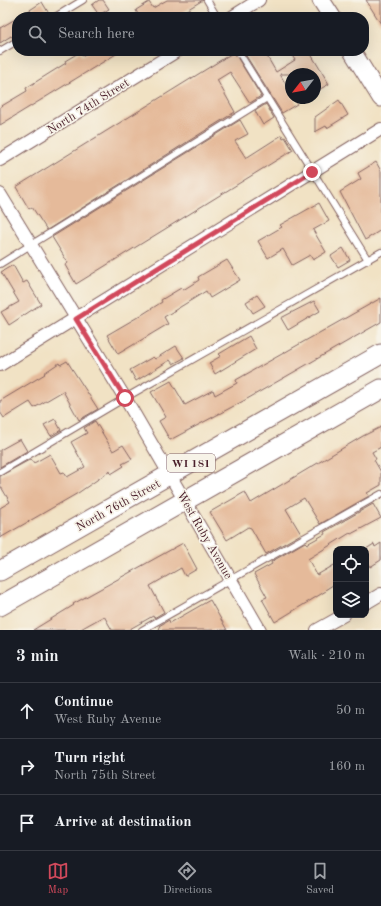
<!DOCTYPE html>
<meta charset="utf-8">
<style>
body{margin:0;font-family:"Old Standard TT",serif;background:#242831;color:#f1f3f6}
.controls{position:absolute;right:12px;bottom:12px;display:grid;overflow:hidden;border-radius:8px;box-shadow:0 4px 16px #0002}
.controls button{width:36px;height:36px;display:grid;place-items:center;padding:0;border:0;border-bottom:1px solid #363941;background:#171b24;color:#f1f3f6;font:20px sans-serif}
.compass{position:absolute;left:285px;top:68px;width:36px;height:36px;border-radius:50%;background:#171b24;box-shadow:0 4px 16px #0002;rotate:239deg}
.stop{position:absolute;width:12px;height:12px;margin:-9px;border:3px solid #d1495b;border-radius:50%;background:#fff}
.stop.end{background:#d1495b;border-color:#fff;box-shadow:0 1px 4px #0008}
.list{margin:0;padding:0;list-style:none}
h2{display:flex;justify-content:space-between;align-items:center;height:52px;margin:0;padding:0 16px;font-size:17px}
h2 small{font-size:13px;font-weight:400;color:#9ea1a6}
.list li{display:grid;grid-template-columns:26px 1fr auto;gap:12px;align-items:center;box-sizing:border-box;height:56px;padding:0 16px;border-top:1px solid #363941}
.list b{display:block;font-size:15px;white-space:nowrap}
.list p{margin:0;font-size:13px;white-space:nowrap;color:#9ea1a6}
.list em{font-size:13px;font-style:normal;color:#9ea1a6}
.icon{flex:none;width:22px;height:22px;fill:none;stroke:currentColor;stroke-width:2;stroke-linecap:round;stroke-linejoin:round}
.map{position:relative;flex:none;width:381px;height:630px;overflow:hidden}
.search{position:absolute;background:#171b24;box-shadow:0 4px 16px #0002;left:12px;right:12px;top:12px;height:44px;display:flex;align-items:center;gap:10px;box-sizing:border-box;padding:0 14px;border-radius:16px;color:#9ea1a6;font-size:15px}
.sheet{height:220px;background:#171b24}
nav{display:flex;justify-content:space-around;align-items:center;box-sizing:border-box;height:56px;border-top:1px solid #363941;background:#171b24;font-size:11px;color:#9ea1a6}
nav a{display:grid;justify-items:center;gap:2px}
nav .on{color:#d1495b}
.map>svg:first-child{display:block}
</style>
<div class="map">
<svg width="381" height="630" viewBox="0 0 381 630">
<rect width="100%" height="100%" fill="#f7f3e8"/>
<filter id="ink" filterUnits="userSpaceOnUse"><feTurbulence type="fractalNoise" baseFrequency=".025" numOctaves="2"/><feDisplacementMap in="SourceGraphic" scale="8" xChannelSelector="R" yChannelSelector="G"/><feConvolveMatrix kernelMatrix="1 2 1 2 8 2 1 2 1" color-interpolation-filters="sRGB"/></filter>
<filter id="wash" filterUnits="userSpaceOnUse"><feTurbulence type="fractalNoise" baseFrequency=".012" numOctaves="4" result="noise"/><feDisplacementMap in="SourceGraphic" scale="16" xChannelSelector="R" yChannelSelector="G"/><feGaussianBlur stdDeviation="0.9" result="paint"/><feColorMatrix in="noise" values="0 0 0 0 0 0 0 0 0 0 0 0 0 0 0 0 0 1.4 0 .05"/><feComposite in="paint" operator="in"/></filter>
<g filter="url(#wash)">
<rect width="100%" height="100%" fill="#f1e2c4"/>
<g id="blocks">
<g fill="#e5ba9a">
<polygon points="99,0 103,0 109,9 99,15 92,5"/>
<polygon points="167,0 203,0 175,17 139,17 136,10 149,2 153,8"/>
<polygon points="366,0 381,0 381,24"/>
<polygon points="42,2 51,17 18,17 33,8"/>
<polygon points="17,18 17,37 13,38 11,36 0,43 0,28"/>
<polygon points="90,51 121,51 0,125 0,107 27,91 26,88 66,63 65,61 80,52 82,56"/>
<polygon points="243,51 264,51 276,72 295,60 289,51 309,51 329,84 315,92 315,74 280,74 291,94 291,98 294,98 297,104 282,113"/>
<polygon points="234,52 261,96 250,103 230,72 217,80 235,112 47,230 32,207 29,209 16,187"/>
<polygon points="339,100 348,115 327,128 326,126 315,132 315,117"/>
<polygon points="266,104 274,118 263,125 255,111"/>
<polygon points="240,120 248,134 235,141 246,158 282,135 283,138 285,137 293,150 76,284 65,265 68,263 52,237"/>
<polygon points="376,162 381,171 381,230 365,240 340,192 361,179 358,173"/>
<polygon points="319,203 329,221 313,230 326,252 313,260 310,255 292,265 283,249 268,258 258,241 282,227 280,225"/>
<polygon points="343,248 350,260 338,267 331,256"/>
<polygon points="227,260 240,280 210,298 206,291 164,317 168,324 118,354 107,335 143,314 162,302 161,300 181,288 183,290 199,280 198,277"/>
<polygon points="13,265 23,283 27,281 41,304 9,325 1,312 19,302 1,272"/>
<polygon points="257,295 265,306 253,313 246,302"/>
<polygon points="381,298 381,322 247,399 170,440 159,421 166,417 151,392 171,381 185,405 213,390 215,395 237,383 236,380"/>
<polygon points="314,301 320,311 288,330 281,318"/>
<polygon points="249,336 256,349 215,374 209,363 221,356 219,354"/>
<polygon points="176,346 184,358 173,364 170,360 136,381 130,370 153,357 155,359"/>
<polygon points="67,361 98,409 79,420 63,391 34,408 30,402 4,418 0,412 0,401 45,374 44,373 59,363 60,365"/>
<polygon points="55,419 61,430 51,436 44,425"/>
<polygon points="95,421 113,451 123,445 132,459 122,464 124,466 111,474 110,471 78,493 0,538 0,508 10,502 0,485 0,476 31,459 34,463 50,454 61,473 64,472 67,477 85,467 71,442 87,433 84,428"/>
<polygon points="381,427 381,447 372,452 376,459 374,460 381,472 381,485 367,493 369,496 320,524 304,498 286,509 301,534 266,554 251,528 248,527 227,540 210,512 245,492 251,503 363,436"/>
<polygon points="20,439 27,451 0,467 0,450"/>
<polygon points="373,504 381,518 351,534 350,533 308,559 317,575 336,564 336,583 325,590 326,591 275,622 262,599 267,597 254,574 272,564 271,562 305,542 307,544 325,534 324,532"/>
<polygon points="183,543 197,569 185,576 181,568 150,586 164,612 154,618 153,616 128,630 112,630 104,616 79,630 33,630 74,605 73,604"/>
<polygon points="381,543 381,560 370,567 366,560 366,549 374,544 375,547"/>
<polygon points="210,600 227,630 158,630 160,628 159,626 169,620 170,623"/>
</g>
</g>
</g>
<g filter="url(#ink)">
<use href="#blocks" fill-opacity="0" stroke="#846361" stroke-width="1"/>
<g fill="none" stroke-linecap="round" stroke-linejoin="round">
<defs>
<g id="lane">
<polyline points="207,0 217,17"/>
<polyline points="55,17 83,0"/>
<polyline points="0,51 17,41"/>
<polyline points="238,51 368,260"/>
<polyline points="0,264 267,98"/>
<polyline points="0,472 125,398 381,252"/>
<polyline points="142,630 381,494"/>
</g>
<g id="street">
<polyline points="232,17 259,0"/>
<polyline points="0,160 177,51"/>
<polyline points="0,194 125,398 260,630"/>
<polyline points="0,365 381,129"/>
<polyline points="366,603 381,594"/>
<polyline points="317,630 344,615"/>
</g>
<g id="secondary">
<polyline points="321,0 332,17"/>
<polyline points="352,51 381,98"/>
</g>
<g id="primary">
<polyline points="0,571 381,354"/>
<polyline points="0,606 381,389"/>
</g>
</defs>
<use href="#lane" stroke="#846361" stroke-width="8"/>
<use href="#street" stroke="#846361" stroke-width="14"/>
<use href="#secondary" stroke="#846361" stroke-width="19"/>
<use href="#primary" stroke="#846361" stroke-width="21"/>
<use href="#lane" stroke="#fff" stroke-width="6"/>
<use href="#street" stroke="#fff" stroke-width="12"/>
<use href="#secondary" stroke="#fff" stroke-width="17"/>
<use href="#primary" stroke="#fff" stroke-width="19"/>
</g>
</g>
<g fill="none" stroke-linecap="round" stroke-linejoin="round" filter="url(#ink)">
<polyline stroke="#d1495b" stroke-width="5" points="125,398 76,319 312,172"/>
</g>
<g text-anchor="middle" stroke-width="3.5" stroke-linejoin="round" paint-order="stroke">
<rect fill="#f7f3e8" stroke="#7e5f64" stroke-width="1" x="167" y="454" width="48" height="18" rx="3"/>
<g font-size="11" font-weight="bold" fill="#4a1f2b">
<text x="191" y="467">WI 181</text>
</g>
<g font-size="12" fill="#4a1f2b" stroke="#f7f3e8">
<text transform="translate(88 106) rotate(-32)" y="4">North 74th Street</text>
<text transform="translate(118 505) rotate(-29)" y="4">North 76th Street</text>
<text transform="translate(205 535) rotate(60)" y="4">West Ruby Avenue</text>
</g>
</g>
</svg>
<div class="controls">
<button><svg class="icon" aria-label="locate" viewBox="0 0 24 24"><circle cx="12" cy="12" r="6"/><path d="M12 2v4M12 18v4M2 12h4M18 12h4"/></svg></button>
<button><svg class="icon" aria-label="layers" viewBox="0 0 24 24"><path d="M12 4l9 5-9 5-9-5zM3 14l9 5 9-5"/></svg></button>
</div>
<svg class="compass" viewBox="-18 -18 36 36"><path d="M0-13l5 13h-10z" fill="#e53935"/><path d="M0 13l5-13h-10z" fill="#9ea1a6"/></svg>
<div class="stop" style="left:125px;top:398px"></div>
<div class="stop end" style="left:312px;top:172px"></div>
<div class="search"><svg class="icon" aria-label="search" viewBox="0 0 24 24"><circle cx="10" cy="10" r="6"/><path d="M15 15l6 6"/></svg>Search here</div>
</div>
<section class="sheet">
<h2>3 min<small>Walk · 210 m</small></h2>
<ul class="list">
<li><svg class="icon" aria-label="ahead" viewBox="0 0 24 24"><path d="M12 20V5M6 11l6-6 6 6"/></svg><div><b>Continue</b><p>West Ruby Avenue</p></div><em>50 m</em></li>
<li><svg class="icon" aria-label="right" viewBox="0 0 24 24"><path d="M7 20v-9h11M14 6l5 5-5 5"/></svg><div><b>Turn right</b><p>North 75th Street</p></div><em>160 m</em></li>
<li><svg class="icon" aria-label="arrive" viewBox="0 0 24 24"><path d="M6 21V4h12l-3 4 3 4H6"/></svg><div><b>Arrive at destination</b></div></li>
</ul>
</section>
<nav>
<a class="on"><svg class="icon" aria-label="map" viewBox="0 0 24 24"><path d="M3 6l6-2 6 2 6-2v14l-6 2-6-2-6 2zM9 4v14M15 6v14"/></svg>Map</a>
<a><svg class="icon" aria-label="directions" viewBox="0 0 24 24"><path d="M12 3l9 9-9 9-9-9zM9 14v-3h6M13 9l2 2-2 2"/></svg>Directions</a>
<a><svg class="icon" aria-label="saved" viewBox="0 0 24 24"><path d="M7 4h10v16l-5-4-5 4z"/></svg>Saved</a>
</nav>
